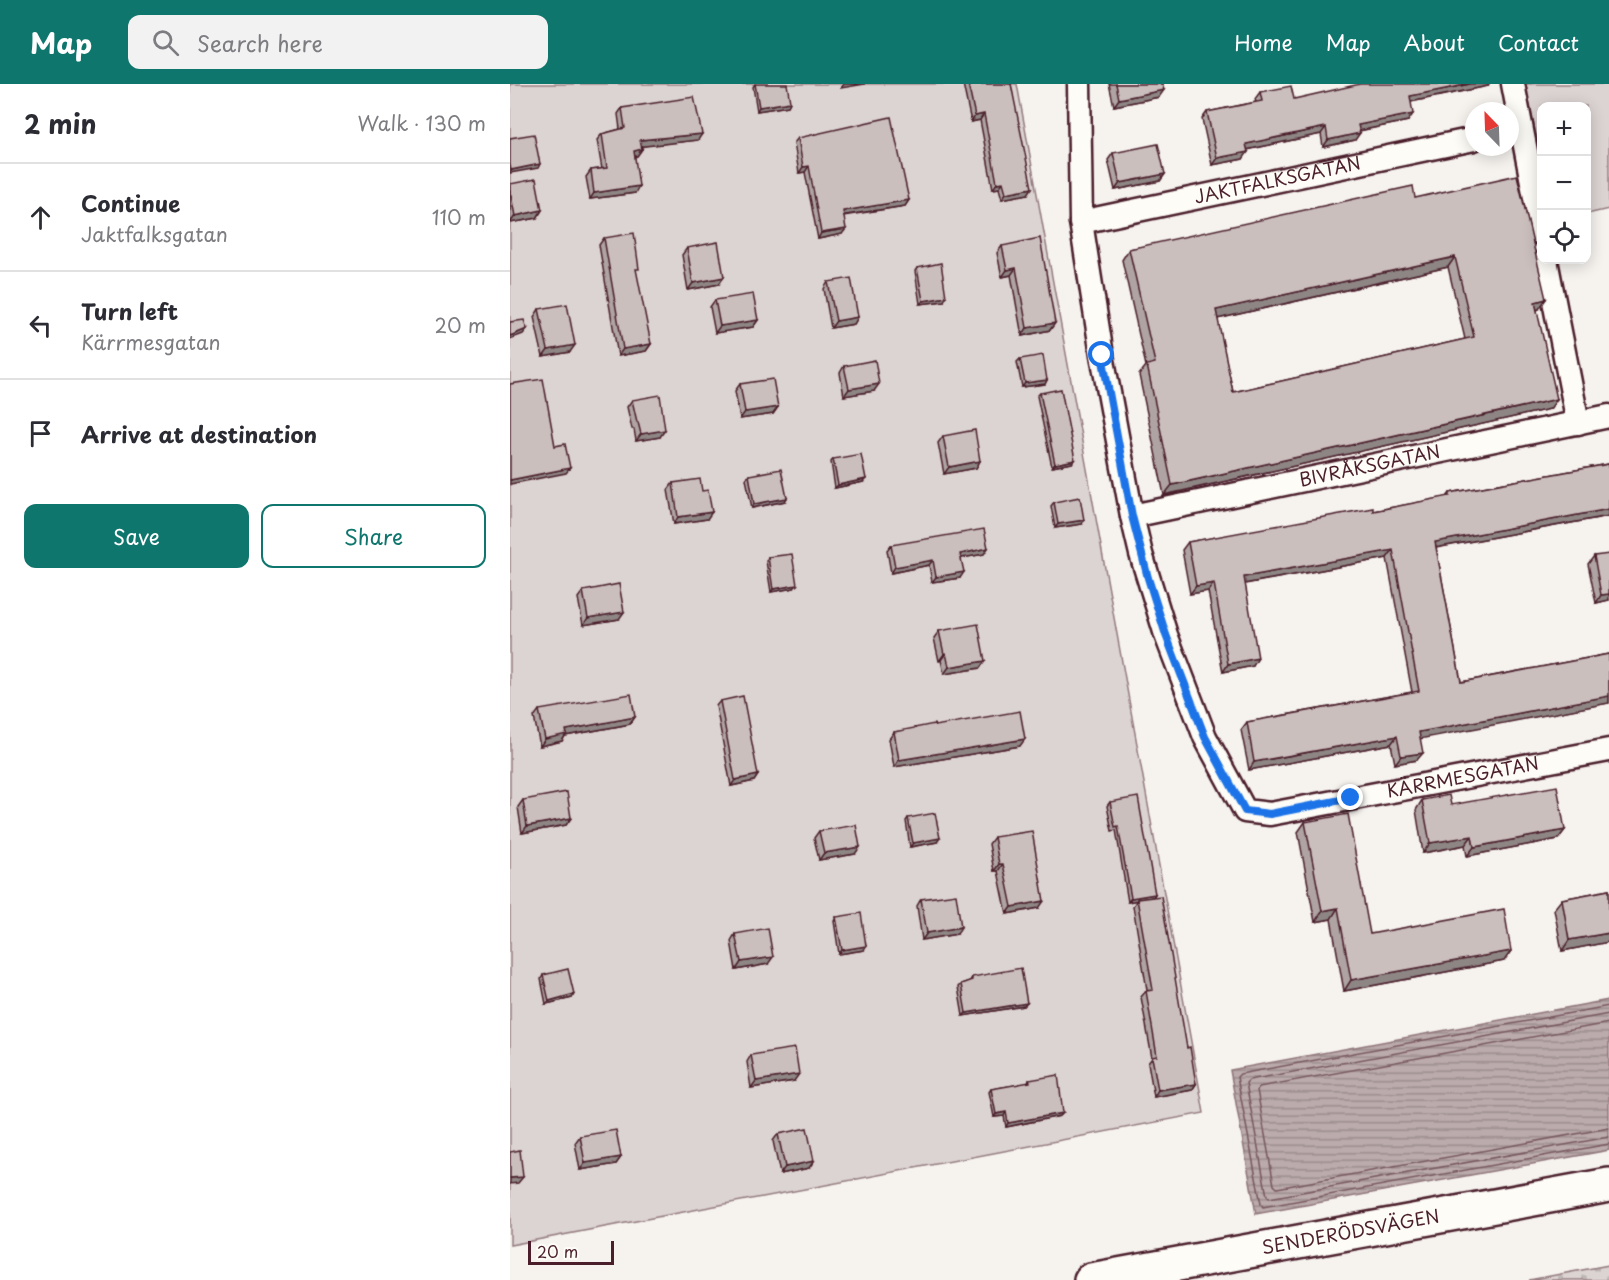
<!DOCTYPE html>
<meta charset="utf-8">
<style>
body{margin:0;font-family:"Playpen Sans",sans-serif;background:#f2f2f3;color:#2b2b33}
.controls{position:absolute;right:18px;top:18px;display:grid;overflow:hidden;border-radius:12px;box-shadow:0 3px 15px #0003}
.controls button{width:54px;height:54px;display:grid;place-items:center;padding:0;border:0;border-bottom:2px solid #e1e1e2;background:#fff;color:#2b2b33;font:30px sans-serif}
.compass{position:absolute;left:955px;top:18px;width:54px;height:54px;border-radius:50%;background:#fff;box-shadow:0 3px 15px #0003;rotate:337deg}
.scale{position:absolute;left:18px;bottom:15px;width:86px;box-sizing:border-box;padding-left:6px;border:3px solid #4a1f2b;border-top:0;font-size:16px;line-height:21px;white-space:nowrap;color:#4a1f2b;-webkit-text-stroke:4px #fdfcf7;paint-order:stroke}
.stop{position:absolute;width:18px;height:18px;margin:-14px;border:4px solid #1a73e8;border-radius:50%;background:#fff}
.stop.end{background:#1a73e8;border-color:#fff;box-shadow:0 2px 6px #0008}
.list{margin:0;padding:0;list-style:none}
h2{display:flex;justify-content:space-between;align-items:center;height:78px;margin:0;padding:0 24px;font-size:26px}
h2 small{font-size:20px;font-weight:400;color:#7c7c81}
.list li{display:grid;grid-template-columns:39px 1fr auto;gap:18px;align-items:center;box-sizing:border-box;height:108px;padding:0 24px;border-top:2px solid #e1e1e2}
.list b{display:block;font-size:22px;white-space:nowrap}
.list p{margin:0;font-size:20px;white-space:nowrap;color:#7c7c81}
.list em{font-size:20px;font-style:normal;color:#7c7c81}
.actions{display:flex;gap:12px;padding:18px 24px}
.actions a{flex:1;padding:14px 0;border:2px solid #0f766e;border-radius:12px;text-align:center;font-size:21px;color:#0f766e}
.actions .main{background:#0f766e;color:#fff}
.icon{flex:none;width:33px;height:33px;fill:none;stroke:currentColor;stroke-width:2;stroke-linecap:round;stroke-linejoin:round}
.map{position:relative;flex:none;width:1099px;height:1196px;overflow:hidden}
header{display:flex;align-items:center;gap:36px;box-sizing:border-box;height:84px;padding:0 30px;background:#0f766e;color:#fff}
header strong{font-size:28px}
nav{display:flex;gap:33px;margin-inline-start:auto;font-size:21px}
.search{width:420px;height:54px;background:#f2f2f3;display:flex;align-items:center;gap:15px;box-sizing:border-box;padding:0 21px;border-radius:12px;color:#7c7c81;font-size:22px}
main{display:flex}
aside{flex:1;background:#fff}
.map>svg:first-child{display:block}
</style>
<header>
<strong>Map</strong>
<div class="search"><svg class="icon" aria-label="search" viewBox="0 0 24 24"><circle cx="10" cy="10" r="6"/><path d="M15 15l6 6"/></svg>Search here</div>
<nav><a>Home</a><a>Map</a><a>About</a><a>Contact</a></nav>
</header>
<main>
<aside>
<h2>2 min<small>Walk · 130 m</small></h2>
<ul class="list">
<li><svg class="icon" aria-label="ahead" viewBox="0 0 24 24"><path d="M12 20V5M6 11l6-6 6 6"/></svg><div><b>Continue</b><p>Jaktfalksgatan</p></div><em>110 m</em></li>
<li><svg class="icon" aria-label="left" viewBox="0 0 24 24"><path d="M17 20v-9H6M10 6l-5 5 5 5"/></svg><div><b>Turn left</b><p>Kärrmesgatan</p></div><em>20 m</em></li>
<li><svg class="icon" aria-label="arrive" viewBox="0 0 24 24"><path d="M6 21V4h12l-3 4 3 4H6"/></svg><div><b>Arrive at destination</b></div></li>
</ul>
<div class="actions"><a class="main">Save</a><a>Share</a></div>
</aside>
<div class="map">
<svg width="1099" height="1196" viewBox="0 0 1099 1196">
<defs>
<pattern id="cemetery-stones" width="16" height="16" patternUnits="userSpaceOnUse" patternTransform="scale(1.5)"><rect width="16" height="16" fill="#dcd4d2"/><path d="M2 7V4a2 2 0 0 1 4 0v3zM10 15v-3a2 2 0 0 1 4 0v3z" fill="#beb6b4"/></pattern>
<pattern id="water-rules" width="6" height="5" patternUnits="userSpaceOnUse" patternTransform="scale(1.5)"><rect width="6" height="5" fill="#bbabac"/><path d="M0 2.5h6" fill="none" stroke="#9a8b8c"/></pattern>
</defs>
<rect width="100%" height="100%" fill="#f6f3ef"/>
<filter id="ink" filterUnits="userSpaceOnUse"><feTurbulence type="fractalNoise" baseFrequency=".0167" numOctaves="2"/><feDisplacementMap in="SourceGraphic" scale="12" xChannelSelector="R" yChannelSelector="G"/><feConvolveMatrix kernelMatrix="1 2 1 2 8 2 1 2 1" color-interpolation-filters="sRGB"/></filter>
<g filter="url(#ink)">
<polygon fill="url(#cemetery-stones)" stroke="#937a7e" stroke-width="1.5" points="1099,1181 1099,1196 1019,1196"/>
<g fill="#dcd4d2" stroke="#937a7e" stroke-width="1.5">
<polygon points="0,0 507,0 694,1029 0,1161"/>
<polygon points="1015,0 1099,0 1099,125 1077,130 1076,22 1032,22 1031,75"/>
</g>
<polygon fill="url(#water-rules)" stroke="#8e7378" stroke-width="1.5" points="1099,916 1099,1066 746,1130 720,986"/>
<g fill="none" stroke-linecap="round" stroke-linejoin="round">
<g stroke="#77575f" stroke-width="1.5">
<polyline points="1099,922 730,990 727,993 751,1120 753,1123 1099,1060"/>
<polyline points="1099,930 739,996 736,999 757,1112 759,1114 1099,1053"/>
<polyline points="1099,939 749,1003 747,1006 764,1101 767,1104 1099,1044"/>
</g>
<defs>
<g id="street">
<path id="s1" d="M569,0L571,138L592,271L622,432L631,470L656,551L695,653L735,727L760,730L1099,666"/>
<polyline points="1003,0 1032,150"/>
<path id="s2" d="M571,138L964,55"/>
<polyline points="1036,176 1068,339"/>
<path id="s3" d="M622,432L1099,332"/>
</g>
<g id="secondary">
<path id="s4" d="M581,1196L1099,1101"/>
</g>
</defs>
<use href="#street" stroke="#4a1f2b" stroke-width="27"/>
<use href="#secondary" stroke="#4a1f2b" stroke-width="38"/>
<use href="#street" stroke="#fdfcf7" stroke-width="22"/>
<use href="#secondary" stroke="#fdfcf7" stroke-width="33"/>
</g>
<g fill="#afa4a3" stroke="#4a1f2b" stroke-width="1.5" fill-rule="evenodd">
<polygon points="245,0 280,18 278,22 247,27 243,3"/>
<polygon points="453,0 501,0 518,110 492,115 489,104 483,105 470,36 461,38"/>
<polygon points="599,0 652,0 649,13 604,22"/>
<polygon points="978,2 901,18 898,37 849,47 845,56 813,63 811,50 737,66 733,75 702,81 692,35 697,28 746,18 745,15 750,8 784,15"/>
<polygon points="112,24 188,56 131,62 132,65 127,72 125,72 125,109 80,115 76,93 81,86 92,85 87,56 92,50 110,45 108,30"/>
<polygon points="288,54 399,116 395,122 333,132 332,150 308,155 295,88 289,89 284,59"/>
<polygon points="603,69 655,90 650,97 605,106 598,76"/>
<polygon points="0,100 32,126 27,134 0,139"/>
<path d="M905,114L1029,225L1027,226L1040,325L654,411L629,291L636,282L612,176L619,165ZM938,183L955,255L723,308L707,235Z"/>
<polygon points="94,154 141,260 136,267 108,272 89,161"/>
<polygon points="492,162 545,239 540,246 512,252 501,191 492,193 487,169"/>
<polygon points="177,164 209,200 178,206 172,171"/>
<polygon points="407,184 434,217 410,220 405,187"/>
<polygon points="318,198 348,233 344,240 321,244 314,205"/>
<polygon points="205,216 248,236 243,243 205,249 200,223"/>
<polygon points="29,225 60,268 33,273 24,233"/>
<polygon points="510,275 537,296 535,300 512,303 507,278"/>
<polygon points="334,282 364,307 334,312 330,289"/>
<polygon points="230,300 268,323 263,330 230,335 225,307"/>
<polygon points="530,309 562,379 542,383 527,312"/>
<polygon points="122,316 150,353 126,357 124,345 122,345 117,323"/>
<polygon points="433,352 470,377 466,384 434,390 428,359"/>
<polygon points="323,375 353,398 325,404 321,378"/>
<polygon points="1099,380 1099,432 926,464 951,598 1099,570 1099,619 910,654 907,676 885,680 881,660 739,686 731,646 737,638 902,608 877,474 735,500 743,582 713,588 698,507 680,510 672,466 678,458 863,427 937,413 940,409"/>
<polygon points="239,391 275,417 242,424 236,395"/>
<polygon points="163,399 197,435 164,440 158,406"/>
<polygon points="544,418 572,440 545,444 541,422"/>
<polygon points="381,461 474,470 451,474 450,494 422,498 419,481 381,489 377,466"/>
<polygon points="1084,472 1099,516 1086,519 1078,480"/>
<polygon points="258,473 284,504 261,508 256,477"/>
<polygon points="73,507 109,535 73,541 68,514"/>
<polygon points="429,547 475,577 470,584 434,590 431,576 429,577 424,554"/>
<polygon points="210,617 248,691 244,697 221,702 206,622"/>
<polygon points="29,626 125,633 120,640 55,652 52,657 30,662 24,633"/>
<polygon points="425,642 510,662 384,683 379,655 384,648"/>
<polygon points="13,716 61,734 56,741 12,749 8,723"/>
<polygon points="912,716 941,721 1055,746 1048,755 957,772 955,761 913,769 906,726"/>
<polygon points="600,718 645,810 643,813 677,964 686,1000 682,1006 644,1013 638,979 642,974 631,913 636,907 637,906 623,822 627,816 618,818 606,746 602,747 597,722"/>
<polygon points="398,734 427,758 400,763 396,737"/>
<polygon points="795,738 860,850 994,877 834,907 821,835 805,838 788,748"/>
<polygon points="309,747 345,770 309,776 304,754"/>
<polygon points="484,753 529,824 497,830 488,787 484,787 479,760"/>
<polygon points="1099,806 1099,858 1052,867 1044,825 1052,815"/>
<polygon points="411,815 447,850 412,856 407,822"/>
<polygon points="326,833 354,866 329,870 324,837"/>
<polygon points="225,850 258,880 226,886 221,857"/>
<polygon points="33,891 64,910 62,914 36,920 31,895"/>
<polygon points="462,893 517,919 514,922 453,932 448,903 451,900 460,897"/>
<polygon points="241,971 284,997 241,1004 237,978"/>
<polygon points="519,996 553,1029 550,1032 496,1043 494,1032 484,1033 479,1008 481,1005 518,999"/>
<polygon points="268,1050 299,1084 270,1090 263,1057"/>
<polygon points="70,1052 111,1073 106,1080 70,1086 65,1059"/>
</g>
<g fill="#8e8685" stroke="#4a1f2b" stroke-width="1.5">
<polygon points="334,0 355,0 331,4"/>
<polygon points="960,0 979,0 978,2 895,19 900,12"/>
<polygon points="654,6 649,13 604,22 609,15"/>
<polygon points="280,18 278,22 247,27 249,23"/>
<polygon points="474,30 470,36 461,38 465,32"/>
<polygon points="903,30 898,37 843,48 848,41"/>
<polygon points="816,43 811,50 731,67 736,60"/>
<polygon points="850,49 845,56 813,63 818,56"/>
<polygon points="192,50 188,56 126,63 130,56"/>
<polygon points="132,65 127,72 120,73 124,67"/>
<polygon points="738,68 733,75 702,81 707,74"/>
<polygon points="30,80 28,84 0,89 1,86"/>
<polygon points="299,82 295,88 289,89 293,83"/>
<polygon points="655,90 650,97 605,106 610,99"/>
<polygon points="493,98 489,104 483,105 487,99"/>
<polygon points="129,102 125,109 80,115 84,109"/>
<polygon points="522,104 518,110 492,115 496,109"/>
<polygon points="399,116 395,122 329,132 333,127"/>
<polygon points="32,126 27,134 0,139 5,132"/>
<polygon points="336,145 332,150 308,155 311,149"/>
<polygon points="945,173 938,183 698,237 706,226"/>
<polygon points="506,184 501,191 492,193 497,186"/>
<polygon points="214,193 209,200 178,206 183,199"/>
<polygon points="436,213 434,217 410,220 413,217"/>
<polygon points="1036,215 1029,225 1018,228 1025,218"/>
<polygon points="348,233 344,240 321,244 326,237"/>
<polygon points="248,236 243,243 205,249 210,242"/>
<polygon points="545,239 540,246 512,252 517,244"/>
<polygon points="17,245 13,250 0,255 0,252"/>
<polygon points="141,260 136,267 108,272 113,265"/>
<polygon points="65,261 60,268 33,273 38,266"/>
<polygon points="537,296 535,300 512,303 515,299"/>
<polygon points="369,300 364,307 334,312 339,305"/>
<polygon points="1047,315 1040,325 654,411 662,401"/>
<polygon points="268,323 263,330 230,335 235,328"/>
<polygon points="155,346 150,353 126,357 131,350"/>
<polygon points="565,376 562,379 542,383 545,380"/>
<polygon points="470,377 466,384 434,390 439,383"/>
<polygon points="60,384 56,389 0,400 0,396"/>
<polygon points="356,395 353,398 325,404 328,401"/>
<polygon points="277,414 275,417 242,424 244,420"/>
<polygon points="1099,425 1099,432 919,465 925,458"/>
<polygon points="202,428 197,435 164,440 168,433"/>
<polygon points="574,436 572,440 545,444 548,440"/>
<polygon points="478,464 474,470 447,475 450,470"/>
<polygon points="883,466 877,474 728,501 734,493"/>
<polygon points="423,476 419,481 381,489 385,483"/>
<polygon points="454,488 450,494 422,498 426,493"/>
<polygon points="704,499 698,507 680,510 686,502"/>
<polygon points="287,501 284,504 261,508 263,505"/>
<polygon points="1099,510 1099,516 1086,519 1091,511"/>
<polygon points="114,528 109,535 73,541 78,534"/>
<polygon points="436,569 431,576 429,577 434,570"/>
<polygon points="748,574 743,582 713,588 718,580"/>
<polygon points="475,577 470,584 434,590 439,583"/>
<polygon points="1099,612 1099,619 904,656 909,648"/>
<polygon points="125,633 120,640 55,652 52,657 30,662 35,655 56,646"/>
<polygon points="887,652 881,660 739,686 744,678"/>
<polygon points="515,655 510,662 384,683 389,676"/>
<polygon points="913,669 907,676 885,680 891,672"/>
<polygon points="248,691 244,697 221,702 225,696"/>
<polygon points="61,734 56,741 12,749 17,742"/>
<polygon points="1055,746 1048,755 957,772 964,763"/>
<polygon points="962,752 955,761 913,769 920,759"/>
<polygon points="430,754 427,758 400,763 403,759"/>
<polygon points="350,763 345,770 309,776 314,769"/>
<polygon points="489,780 493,780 488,787 484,787"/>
<polygon points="645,810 643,813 618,818 621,814"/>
<polygon points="534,817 529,824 497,830 502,823"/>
<polygon points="828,824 821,835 805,838 812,827"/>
<polygon points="451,843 447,850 412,856 417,849"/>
<polygon points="1099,849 1099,858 1052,867 1059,856"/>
<polygon points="356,862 354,866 329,870 332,866"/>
<polygon points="1001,867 994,877 834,907 841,896"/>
<polygon points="263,873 258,880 226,886 231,878"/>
<polygon points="64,910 62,914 36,920 39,917"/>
<polygon points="517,919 514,922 453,932 456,929"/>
<polygon points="289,990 284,997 241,1004 246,997"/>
<polygon points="686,1000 682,1006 644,1013 648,1006"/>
<polygon points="496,1028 494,1032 484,1033 486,1030"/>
<polygon points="553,1029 550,1032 496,1043 498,1039"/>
<polygon points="111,1073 106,1080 70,1086 75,1079"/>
<polygon points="304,1077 299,1084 270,1090 275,1083"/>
<polygon points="13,1093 8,1099 0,1100 0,1094"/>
</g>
<g fill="#cbbfbe" stroke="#4a1f2b" stroke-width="1.5" fill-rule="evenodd">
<polygon points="245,0 277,0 280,18 249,23"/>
<polygon points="458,0 501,0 522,104 496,109 493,98 487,99 474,30 465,32"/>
<polygon points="606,0 652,0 654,6 609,15"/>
<polygon points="850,0 960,0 900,12 903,30 848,41 850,49 818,56 816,43 736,60 738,68 707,74 697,28 752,17 750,8 781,2 784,15"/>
<polygon points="184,13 192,50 130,56 132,65 124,67 129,102 84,109 81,86 97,84 92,50 115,44 112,24"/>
<polygon points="381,33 399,116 333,127 336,145 311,149 299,82 293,83 288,54"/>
<polygon points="24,50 30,80 1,86 0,80 0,54"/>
<polygon points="648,60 655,90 610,99 603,69"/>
<path d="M1007,91L1036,215L1025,218L1047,315L662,401L637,281L645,279L619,165L903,102L905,114ZM945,173L964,253L723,308L706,226Z"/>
<polygon points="26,95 32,126 5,132 0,106 0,100"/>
<polygon points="124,149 129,185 126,185 141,260 113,265 94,154"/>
<polygon points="530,154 545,239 517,244 506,184 497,186 492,162"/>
<polygon points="208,158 214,193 183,199 177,164"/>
<polygon points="431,179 436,213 413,217 407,184"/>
<polygon points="341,194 348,233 326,237 318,198"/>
<polygon points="243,210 248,236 210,242 205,216"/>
<polygon points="57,220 65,261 38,266 29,225"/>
<polygon points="14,236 17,245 0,252 0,238"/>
<polygon points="533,271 537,296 515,299 510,275"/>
<polygon points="365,276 369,300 339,305 334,282"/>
<polygon points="33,295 45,362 55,360 60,384 0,396 0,300"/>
<polygon points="263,295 268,323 235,328 230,300"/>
<polygon points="551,305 565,376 545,380 530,309"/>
<polygon points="150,311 155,346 131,350 128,338 127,338 122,316"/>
<polygon points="465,346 470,377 439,383 433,352"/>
<polygon points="351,370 356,395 328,401 323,375"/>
<polygon points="1099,380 1099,425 925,458 951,598 1099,570 1099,612 909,648 913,669 891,672 887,652 744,678 737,638 909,607 883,466 734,493 748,574 718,580 704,499 686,502 678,458 863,424 863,427 940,412 940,409"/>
<polygon points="271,385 277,414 244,420 239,391"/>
<polygon points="190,395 192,407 198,406 202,428 168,433 163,399"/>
<polygon points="570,413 574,436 548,440 544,418"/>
<polygon points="474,445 478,464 450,470 454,488 426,493 423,476 385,483 381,461"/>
<polygon points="282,470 287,501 263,505 258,473"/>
<polygon points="1099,470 1099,510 1091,511 1084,472"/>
<polygon points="109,500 114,528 78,534 73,507"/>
<polygon points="468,540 475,577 439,583 436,569 434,570 429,547"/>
<polygon points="121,610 125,633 56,646 57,650 35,655 29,626"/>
<polygon points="233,612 248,691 225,696 210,617"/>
<polygon points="510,627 515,655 389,676 384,648 424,640 425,642"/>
<polygon points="1047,702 1055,746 964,763 962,752 920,759 912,716 939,711 941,721"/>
<polygon points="57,708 61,734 17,742 13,716"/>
<polygon points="628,713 645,810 621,814 608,742 605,743 600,718"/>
<polygon points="425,729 430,754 403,759 398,734"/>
<polygon points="838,730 860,850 994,825 1001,867 841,896 828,824 812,827 795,738"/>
<polygon points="346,741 350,763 314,769 309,747"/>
<polygon points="522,747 534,817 502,823 493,780 489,780 484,753"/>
<polygon points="1099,806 1099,849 1059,856 1052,815"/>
<polygon points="446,810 451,843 417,849 411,815"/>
<polygon points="651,812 677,964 680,963 686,1000 648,1006 642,973 647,972 636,907 643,906 627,815"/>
<polygon points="351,829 356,862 332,866 326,833"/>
<polygon points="258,844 263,873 231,878 225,850"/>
<polygon points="511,884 517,919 456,929 451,900 462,896 462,893"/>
<polygon points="58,885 64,910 39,917 33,891"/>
<polygon points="285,964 289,990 246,997 241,971"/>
<polygon points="548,991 553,1029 498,1039 496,1028 486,1030 481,1005 520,998 519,996"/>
<polygon points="297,1044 304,1077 275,1083 268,1050"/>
<polygon points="106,1046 111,1073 75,1079 70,1052"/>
<polygon points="10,1066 13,1093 0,1094 0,1068"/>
</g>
</g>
<g fill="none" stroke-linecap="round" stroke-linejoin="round" filter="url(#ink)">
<polyline stroke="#1a73e8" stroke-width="8" points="592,271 622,432 638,494 656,551 695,653 735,727 760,730 841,714"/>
</g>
<g text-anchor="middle" stroke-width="4.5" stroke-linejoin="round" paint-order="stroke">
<g font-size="18" fill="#4a1f2b" stroke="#fdfcf7">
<text dy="6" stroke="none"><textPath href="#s2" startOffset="201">JAKTFALKSGATAN</textPath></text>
<text dy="6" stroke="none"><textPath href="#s3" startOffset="243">BIVRÅKSGATAN</textPath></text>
<text dy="6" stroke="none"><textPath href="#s1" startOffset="975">KÄRRMESGATAN</textPath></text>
<text dy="6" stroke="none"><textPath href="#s4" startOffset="264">SENDERÖDSVÄGEN</textPath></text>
</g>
</g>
</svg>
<div class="controls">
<button>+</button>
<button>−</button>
<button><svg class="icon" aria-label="locate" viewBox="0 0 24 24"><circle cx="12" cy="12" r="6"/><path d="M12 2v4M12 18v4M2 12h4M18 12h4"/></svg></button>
</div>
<svg class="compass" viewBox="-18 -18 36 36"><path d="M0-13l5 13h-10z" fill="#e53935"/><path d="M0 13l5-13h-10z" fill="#7c7c81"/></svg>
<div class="scale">20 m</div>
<div class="stop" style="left:592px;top:271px"></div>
<div class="stop end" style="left:841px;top:714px"></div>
</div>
</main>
